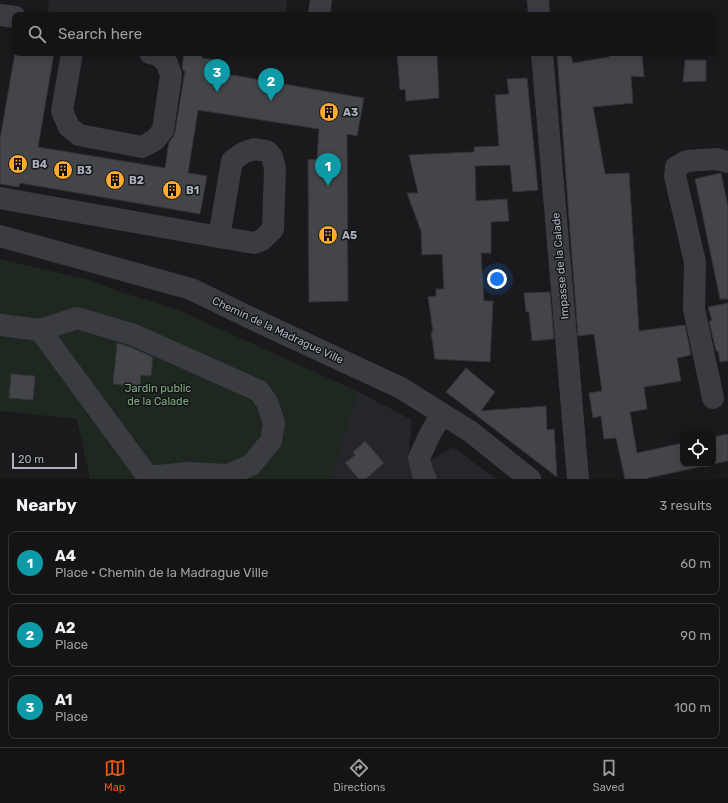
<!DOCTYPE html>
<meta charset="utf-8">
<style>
body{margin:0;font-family:Rubik,sans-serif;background:#212122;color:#f1f3f6}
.controls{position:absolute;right:12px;bottom:12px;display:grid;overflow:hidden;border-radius:8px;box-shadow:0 2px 10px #0003}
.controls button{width:36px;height:36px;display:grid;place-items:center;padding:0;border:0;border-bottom:1px solid #333334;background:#141415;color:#f1f3f6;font:20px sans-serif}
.scale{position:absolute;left:12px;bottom:10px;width:65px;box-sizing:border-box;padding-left:4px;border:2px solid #abb2bd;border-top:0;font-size:11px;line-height:14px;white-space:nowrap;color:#abb2bd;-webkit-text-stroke:3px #141517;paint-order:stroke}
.you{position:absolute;left:497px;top:279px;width:14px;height:14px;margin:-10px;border:3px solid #fff;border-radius:50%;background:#1a73e8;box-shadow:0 0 0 6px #1a73e833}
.badge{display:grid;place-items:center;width:26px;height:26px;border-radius:50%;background:#ea580c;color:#fff;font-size:13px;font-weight:700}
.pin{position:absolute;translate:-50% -33px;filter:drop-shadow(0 1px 2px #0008)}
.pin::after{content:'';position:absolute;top:21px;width:14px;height:12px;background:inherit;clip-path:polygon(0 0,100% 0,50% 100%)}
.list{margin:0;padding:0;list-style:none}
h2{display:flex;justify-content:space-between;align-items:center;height:52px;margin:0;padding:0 16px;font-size:17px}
h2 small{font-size:13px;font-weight:400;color:#9d9ea0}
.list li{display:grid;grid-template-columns:26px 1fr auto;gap:12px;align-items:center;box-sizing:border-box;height:64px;margin:0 8px 8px;padding:0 8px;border:1px solid #333334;border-radius:8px}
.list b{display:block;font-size:15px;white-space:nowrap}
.list p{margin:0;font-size:13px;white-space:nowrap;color:#9d9ea0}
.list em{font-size:13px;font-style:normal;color:#9d9ea0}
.icon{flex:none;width:22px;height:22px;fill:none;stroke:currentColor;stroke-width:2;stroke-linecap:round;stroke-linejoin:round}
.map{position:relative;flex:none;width:728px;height:479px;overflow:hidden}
.search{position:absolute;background:#141415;box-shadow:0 2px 10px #0003;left:12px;right:12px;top:12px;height:44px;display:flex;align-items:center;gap:10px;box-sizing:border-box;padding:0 14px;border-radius:8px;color:#9d9ea0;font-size:15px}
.sheet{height:268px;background:#141415}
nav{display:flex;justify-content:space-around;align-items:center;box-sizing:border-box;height:56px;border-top:1px solid #333334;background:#141415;font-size:11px;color:#9d9ea0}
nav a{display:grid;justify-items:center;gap:2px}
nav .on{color:#ea580c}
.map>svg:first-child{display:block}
</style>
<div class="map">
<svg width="728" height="479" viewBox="0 0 728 479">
<rect width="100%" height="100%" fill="#1a1a1c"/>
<g fill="#252629">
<polygon points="49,0 287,0 286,15 73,15 47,11"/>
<polygon points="357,391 412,420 409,453 428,462 453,447 496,479 331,479"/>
</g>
<polygon fill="#1f2820" points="0,259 89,280 121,292 178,310 357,391 331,479 90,479 77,419 0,411"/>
<g fill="#434549" stroke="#333438">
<polygon points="15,53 54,53 38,147 165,168 169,142 173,137 175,132 185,71 183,70 182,68 184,53 202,56 202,58 217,60 215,72 364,98 357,136 347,134 348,301 309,302 308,160 317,159 319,129 198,110 188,173 207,176 200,214 20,183 19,187 0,184 0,139"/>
<polygon points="397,53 437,53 439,98 406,101 405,89 400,90"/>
<polygon points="557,53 570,53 573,63 609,57 609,55 642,53 644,77 631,76 633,103 593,107 605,174 629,173 639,331 685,325 691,355 677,358 681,381 644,387 647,409 630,412 637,453 683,443 683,464 713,464 644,479 625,479 616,438 604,439 601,416 593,418 589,393 602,391 594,334 578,336 570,232"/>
<polygon points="685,60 706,60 706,81 683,82"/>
<polygon points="527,78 538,190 513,192 510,165 475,166 476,201 507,199 509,221 491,222 491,253 481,253 484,301 493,301 490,362 435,359 431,332 433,332 428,297 436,296 436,289 444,289 442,254 422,255 421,231 407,193 418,193 409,155 474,152 474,147 499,146 495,95 509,94 507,79"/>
<polygon points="721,173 728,207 728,299 720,299 695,179"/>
<polygon points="550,292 554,339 532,341 529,312 526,312 524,293"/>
<polygon points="728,303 728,361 720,362 718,351 716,351 709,321 712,321 708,307"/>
<polygon points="117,343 130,347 153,357 151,376 141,375 140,387 113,384"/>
<polygon points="466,368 495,392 481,411 546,406 547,430 554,429 557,477 446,392"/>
<polygon points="11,374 35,376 33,400 9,398"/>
<polygon points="728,434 728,461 713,464 713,437"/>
<polygon points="365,441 384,463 366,479 359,479 345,463 355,455 353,452"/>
</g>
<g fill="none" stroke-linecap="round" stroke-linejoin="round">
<g stroke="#3a3c42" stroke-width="22">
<polyline points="538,0 539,15"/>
<polyline points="0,15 15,17"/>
<polyline points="319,15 321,0"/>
<polyline points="72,53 62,111 69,127 79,135 142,147 155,140 163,130 171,75 167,63 158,55 150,53"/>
<polyline points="542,53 578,479"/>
<polyline points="0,198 219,237 254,243 262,240 273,229 275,168 272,157 267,151 254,149 243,153 232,161 219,237"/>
<polyline points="0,236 191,289 259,322 401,388 471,432 530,479"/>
<polyline points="0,325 40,330 148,477"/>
<polyline points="40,330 77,318 134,335 259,391 267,402 274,423 271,441 251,465 228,475"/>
<polyline points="713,398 694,309 695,262 675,176 676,167 687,161 716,159 728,162"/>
<polyline points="148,477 187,473 228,475 235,479"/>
<polyline points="426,479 423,474 419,458 430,434 442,414"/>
</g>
</g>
<defs>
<symbol id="building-disc" viewBox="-11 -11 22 22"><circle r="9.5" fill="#ffab2f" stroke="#141517"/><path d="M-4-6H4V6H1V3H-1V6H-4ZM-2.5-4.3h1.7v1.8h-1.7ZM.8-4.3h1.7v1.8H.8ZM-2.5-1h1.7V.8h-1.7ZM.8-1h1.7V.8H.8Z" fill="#111"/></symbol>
</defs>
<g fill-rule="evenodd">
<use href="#building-disc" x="318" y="101" width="22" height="22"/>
<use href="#building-disc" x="7" y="153" width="22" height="22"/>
<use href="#building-disc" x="52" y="159" width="22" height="22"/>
<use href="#building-disc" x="104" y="169" width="22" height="22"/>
<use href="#building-disc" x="161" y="179" width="22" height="22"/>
<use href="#building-disc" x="317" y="224" width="22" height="22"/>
</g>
<g text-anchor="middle" stroke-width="3" stroke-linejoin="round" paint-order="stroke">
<g font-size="11" font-weight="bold" fill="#abb2bd" stroke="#141517" text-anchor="start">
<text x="343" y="116">A3</text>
<text x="32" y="168">B4</text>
<text x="77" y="174">B3</text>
<text x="129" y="184">B2</text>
<text x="186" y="194">B1</text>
<text x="342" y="239">A5</text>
</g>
<g font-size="11" fill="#abb2bd" stroke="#141517">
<text transform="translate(560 266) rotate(-95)" y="4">Impasse de la Calade</text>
<text transform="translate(278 330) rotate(25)" y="4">Chemin de la Madrague Ville</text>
</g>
<g font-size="11" fill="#81a981" stroke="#141517">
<text x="158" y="392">Jardin public<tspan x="158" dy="13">de la Calade</tspan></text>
</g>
</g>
</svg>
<div class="controls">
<button><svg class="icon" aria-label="locate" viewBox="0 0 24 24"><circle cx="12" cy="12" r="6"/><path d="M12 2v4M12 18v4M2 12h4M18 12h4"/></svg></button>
</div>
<div class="scale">20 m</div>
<div class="you"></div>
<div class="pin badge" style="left:328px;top:186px;background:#0f9aa8">1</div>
<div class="pin badge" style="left:271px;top:101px;background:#0f9aa8">2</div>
<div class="pin badge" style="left:217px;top:92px;background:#0f9aa8">3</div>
<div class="search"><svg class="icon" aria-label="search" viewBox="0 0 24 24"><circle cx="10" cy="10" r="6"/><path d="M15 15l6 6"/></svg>Search here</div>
</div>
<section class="sheet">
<h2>Nearby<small>3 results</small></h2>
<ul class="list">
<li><span class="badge" style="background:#0f9aa8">1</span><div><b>A4</b><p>Place · Chemin de la Madrague Ville</p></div><em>60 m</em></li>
<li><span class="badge" style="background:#0f9aa8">2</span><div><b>A2</b><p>Place</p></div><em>90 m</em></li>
<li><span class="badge" style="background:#0f9aa8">3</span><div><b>A1</b><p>Place</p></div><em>100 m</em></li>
</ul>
</section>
<nav>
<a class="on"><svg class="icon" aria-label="map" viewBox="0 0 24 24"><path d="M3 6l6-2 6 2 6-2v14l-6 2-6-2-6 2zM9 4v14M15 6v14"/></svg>Map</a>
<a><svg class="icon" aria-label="directions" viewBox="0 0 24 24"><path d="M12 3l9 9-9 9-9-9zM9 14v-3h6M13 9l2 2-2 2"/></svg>Directions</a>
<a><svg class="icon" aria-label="saved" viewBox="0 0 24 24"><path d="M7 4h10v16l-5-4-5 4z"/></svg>Saved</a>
</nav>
